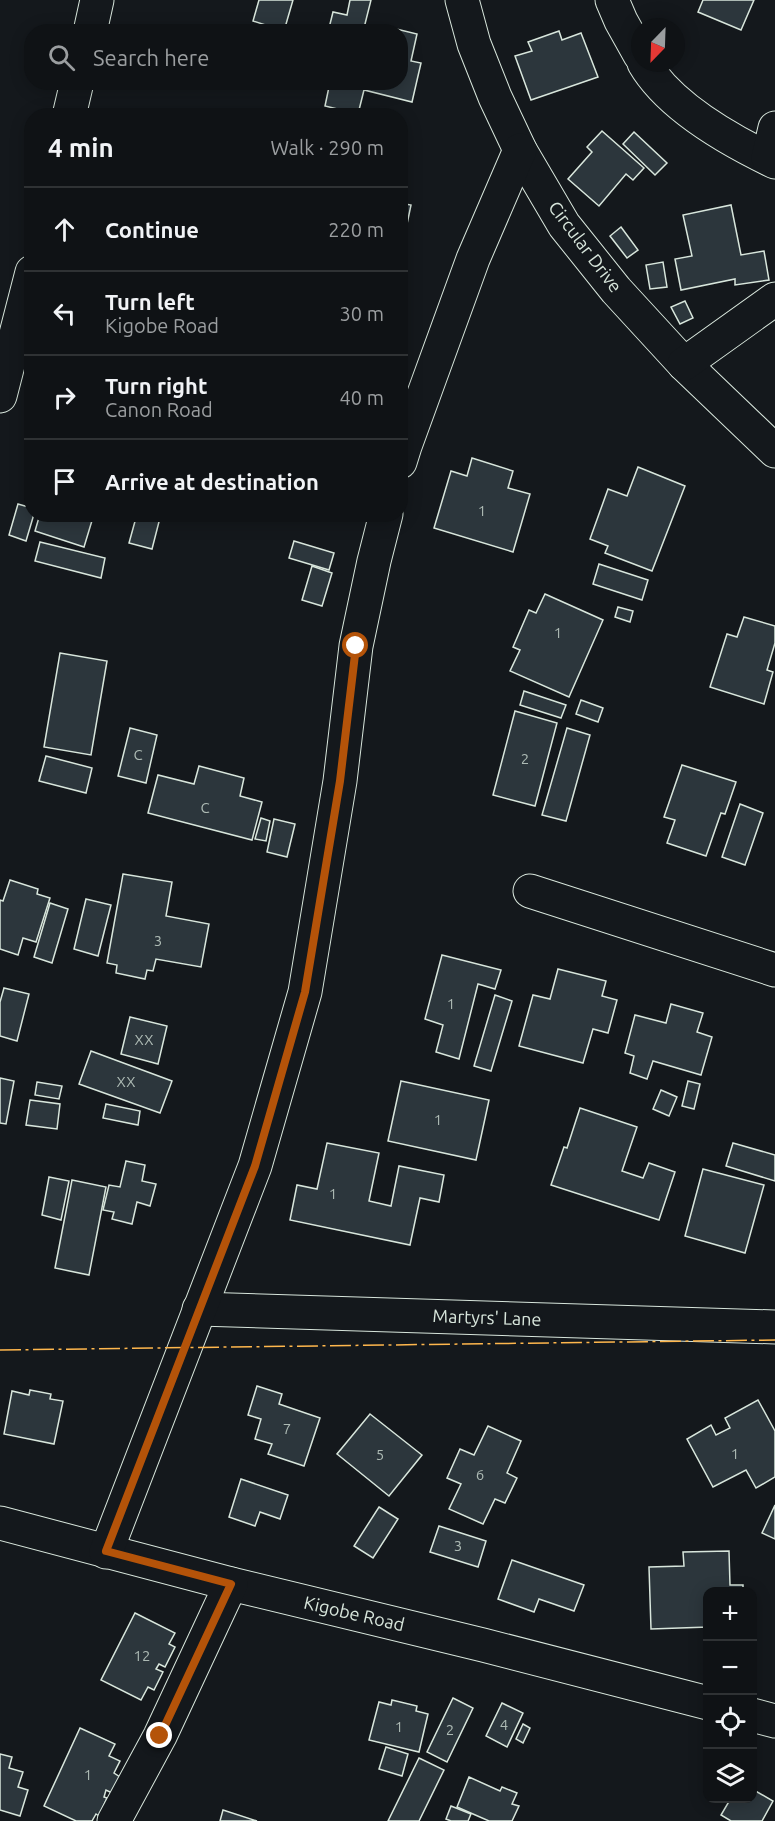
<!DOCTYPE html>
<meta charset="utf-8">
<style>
body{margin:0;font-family:Ubuntu,sans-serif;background:#181b1e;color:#f1f3f6}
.controls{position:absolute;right:18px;bottom:18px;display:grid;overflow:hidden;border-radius:12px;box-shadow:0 3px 15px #0003}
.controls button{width:54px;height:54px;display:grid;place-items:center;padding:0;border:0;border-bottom:2px solid #2f3234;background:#0f1215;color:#f1f3f6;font:30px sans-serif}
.compass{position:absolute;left:631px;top:18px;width:54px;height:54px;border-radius:50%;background:#0f1215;box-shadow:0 3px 15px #0003;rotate:203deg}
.stop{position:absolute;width:18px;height:18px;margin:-14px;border:4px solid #b45309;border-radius:50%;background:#fff}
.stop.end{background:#b45309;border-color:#fff;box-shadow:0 2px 6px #0008}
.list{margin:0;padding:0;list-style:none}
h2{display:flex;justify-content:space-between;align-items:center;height:78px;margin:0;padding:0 24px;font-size:26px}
h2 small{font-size:20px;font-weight:400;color:#9b9ea0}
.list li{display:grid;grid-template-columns:39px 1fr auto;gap:18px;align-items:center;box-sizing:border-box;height:84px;padding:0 24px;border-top:2px solid #2f3234}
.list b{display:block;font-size:22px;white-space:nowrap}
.list p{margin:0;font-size:20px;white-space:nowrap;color:#9b9ea0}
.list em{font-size:20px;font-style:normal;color:#9b9ea0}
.icon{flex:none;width:33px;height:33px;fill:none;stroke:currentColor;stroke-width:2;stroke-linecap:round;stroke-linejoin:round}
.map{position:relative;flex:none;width:775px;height:1821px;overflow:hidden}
.search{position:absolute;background:#0f1215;box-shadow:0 3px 15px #0003;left:24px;top:24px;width:384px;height:66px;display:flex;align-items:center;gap:15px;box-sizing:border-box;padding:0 21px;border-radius:24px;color:#9b9ea0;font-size:22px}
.panel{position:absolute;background:#0f1215;box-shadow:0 3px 15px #0003;left:24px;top:108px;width:384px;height:414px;border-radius:24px}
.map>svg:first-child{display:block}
</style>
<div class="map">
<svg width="775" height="1821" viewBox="0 0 775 1821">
<rect width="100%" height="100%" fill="#14181c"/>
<g fill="#2c363c" stroke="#d8e6dc" stroke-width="1.5">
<polygon points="259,0 293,0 284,31 253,21"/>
<polygon points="350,0 371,0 363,32 328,32 333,12 347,15"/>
<polygon points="703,0 754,0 741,30 698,12"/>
<polygon points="384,26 417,34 411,61 421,63 412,102 364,90 358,114 325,106 330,82 400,82 400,32 383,32"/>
<polygon points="559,31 562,40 581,33 598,77 531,100 515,56 532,51 528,42"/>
<polygon points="602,131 644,168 633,180 626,174 599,206 568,179 592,152 587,147"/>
<polygon points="634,132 667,163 655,175 623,144"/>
<polygon points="400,203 411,205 406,229 400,228"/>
<polygon points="731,205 741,255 764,251 769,280 735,285 735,279 681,290 675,259 692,256 683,215"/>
<polygon points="621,227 638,250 627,258 610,236"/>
<polygon points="663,262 667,287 650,289 646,265"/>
<polygon points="685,301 693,318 680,324 671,307"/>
<polygon points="472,458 513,471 508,488 530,494 513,552 434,528 451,471 467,476"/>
<polygon points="638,467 685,486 652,571 605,553 608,546 590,539 608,489 627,496"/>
<polygon points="18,504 32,508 32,514 34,514 26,541 9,535"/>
<polygon points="40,514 94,514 84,547 35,531"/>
<polygon points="137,514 161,514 152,549 129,543"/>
<polygon points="294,541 334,553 329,570 289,558"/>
<polygon points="40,542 105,558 101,578 35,561"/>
<polygon points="599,564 648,580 642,600 593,584"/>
<polygon points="312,566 332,573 322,606 302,600"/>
<polygon points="545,594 603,620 569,697 510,671 520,650 513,647 529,610 536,613"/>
<polygon points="618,607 633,611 630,622 615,617"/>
<polygon points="744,617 775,626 775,643 767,670 773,672 764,704 710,687 727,634 737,637"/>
<polygon points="60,653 107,661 91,755 44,747"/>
<polygon points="524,691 566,705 561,718 520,705"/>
<polygon points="581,700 603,708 598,722 576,714"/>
<polygon points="515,711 557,723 535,806 493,795"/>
<polygon points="130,728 157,735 146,783 118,776"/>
<polygon points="567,728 590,735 566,821 542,815"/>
<polygon points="46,756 92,768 86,793 39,781"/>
<polygon points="682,765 736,782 725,814 721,813 706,856 667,843 675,820 664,817"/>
<polygon points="199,766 244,778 240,796 262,802 252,840 148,813 158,775 194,784"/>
<polygon points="740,804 763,813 745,865 722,857"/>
<polygon points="261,818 270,821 266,841 255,839"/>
<polygon points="274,819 295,824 287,857 267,852"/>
<polygon points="123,874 172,882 166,916 209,924 201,967 156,959 153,971 147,970 145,979 116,973 117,965 107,963"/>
<polygon points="10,880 38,889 37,894 50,898 36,942 23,938 18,955 0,949 0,900 3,901"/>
<polygon points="86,899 111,905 98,956 74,949"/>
<polygon points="50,903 68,909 52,963 34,957"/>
<polygon points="442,955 501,970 495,989 478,984 459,1059 436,1052 443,1025 425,1019"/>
<polygon points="558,969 606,981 602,996 617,1000 608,1033 593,1029 583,1063 519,1046 533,995 550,999"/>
<polygon points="4,988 29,994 17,1041 0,1036 0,1002"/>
<polygon points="495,995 512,1001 491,1071 474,1066"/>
<polygon points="671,1004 703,1013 697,1032 712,1037 701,1075 653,1061 647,1079 630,1073 634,1056 625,1053 635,1015 666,1023"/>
<polygon points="130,1017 167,1026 158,1064 121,1054"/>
<polygon points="91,1051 172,1081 160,1113 79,1084"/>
<polygon points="0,1078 14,1081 6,1124 0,1123"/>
<polygon points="401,1081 489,1100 476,1160 388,1141"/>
<polygon points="688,1081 700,1084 694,1109 682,1106"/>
<polygon points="37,1082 62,1086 59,1099 35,1095"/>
<polygon points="661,1090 677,1097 669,1116 653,1109"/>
<polygon points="30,1100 60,1104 57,1129 26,1125"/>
<polygon points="106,1104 140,1111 138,1125 103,1118"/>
<polygon points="580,1108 637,1127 622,1171 643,1178 649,1163 675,1172 659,1220 551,1185 564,1147 567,1148"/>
<polygon points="327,1143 379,1153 369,1201 391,1206 399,1166 444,1175 439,1202 420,1198 410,1245 290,1220 297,1185 317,1189"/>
<polygon points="733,1143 775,1155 775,1181 726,1166"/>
<polygon points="126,1161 145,1165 142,1181 156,1184 150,1206 137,1202 132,1224 112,1219 114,1212 103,1210 109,1185 120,1187"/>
<polygon points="703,1169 764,1185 745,1253 685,1236"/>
<polygon points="49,1177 69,1181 61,1220 42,1215"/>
<polygon points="72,1180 106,1187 89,1275 55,1268"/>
<polygon points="257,1386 282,1394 279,1404 320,1418 304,1466 268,1454 272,1444 255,1439 261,1419 248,1415"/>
<polygon points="30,1390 51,1394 50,1399 63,1401 54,1444 4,1434 12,1391 29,1395"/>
<polygon points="758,1400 775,1431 775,1477 756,1488 746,1470 713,1487 687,1439 711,1425 716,1435 730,1428 725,1418"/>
<polygon points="370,1414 422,1455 389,1496 337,1454"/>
<polygon points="488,1426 521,1441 507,1473 517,1478 505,1503 495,1499 483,1524 449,1509 461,1484 447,1478 460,1449 474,1455"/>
<polygon points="241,1479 288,1495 280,1519 260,1512 255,1526 229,1517"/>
<polygon points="775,1505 775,1539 762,1533"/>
<polygon points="379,1507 398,1519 373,1558 354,1546"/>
<polygon points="439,1526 486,1541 478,1567 430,1552"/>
<polygon points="729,1551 730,1585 743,1585 743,1592 708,1592 708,1627 651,1629 649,1567 684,1566 683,1552"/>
<polygon points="512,1560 584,1585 574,1611 539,1599 534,1612 498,1599"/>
<polygon points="135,1613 175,1633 169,1644 175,1647 165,1667 159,1664 156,1669 163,1672 154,1690 148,1687 141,1700 101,1680"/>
<polygon points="453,1698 473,1708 447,1762 427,1752"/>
<polygon points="392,1700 417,1706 416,1711 428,1714 419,1752 369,1740 379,1702 391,1705"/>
<polygon points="502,1703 523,1713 507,1747 486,1736"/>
<polygon points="523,1724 530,1728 523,1743 516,1739"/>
<polygon points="80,1728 115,1744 109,1756 120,1761 114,1773 120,1777 112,1793 106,1790 104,1797 107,1798 99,1816 96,1814 92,1821 76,1821 44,1806"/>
<polygon points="386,1747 408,1754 402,1776 379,1769"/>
<polygon points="0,1754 12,1757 9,1768 23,1772 18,1787 28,1790 20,1816 0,1810"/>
<polygon points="419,1758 444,1770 419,1821 388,1821"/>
<polygon points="469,1777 500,1791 502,1787 517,1793 512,1804 519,1806 512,1821 489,1821 457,1807"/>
<polygon points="752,1789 773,1801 762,1821 731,1821 721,1815 731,1798 752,1798"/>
<polygon points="451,1806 471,1814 468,1821 451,1821 446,1819"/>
<polygon points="223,1810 257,1821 220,1821"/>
</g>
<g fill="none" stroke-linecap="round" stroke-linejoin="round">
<defs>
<g id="minor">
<polyline points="462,0 474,44 495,97 520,150 564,225 616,290 684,364 775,451"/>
<polyline points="612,0 621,21 640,55"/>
<polyline points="90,32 97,0"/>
<path d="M644,63C669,106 731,141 775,162"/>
<polyline points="69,116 77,82"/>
<polyline points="768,158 775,128"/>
<polyline points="684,364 775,299"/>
<polyline points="0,396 32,272"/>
<polyline points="400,462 405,446 473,259 520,150"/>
<polyline points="530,891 775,970"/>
<polyline points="199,1309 775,1327"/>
<polyline points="0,1523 231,1584 483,1645 708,1703"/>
<polyline points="106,1552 255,1166 305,992 340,781 356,646 374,561 386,514"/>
<polyline points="752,1715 775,1721"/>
<polyline points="114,1821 160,1736 231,1584"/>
</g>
</defs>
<use href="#minor" stroke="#d8e6dc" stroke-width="35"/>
<use href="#minor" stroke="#14181c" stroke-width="33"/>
<polyline stroke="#ffb74d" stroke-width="1.5" stroke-dasharray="21 4.5 3 4.5" stroke-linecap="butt" points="0,1350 775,1340"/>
</g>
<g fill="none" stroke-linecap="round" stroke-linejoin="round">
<polyline stroke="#b45309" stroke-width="8" points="160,1736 231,1584 106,1551 255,1166 305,992 340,781 356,646"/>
</g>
<g text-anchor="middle" stroke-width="4.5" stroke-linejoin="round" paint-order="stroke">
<g font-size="15" fill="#adbab4">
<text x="482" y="516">1</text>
<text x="558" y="638">1</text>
<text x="138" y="760">C</text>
<text x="525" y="764">2</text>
<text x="205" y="813">C</text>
<text x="158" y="946">3</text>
<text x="451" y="1009">1</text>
<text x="144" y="1045">XX</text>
<text x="126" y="1087">XX</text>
<text x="438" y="1125">1</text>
<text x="333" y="1199">1</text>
<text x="287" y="1434">7</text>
<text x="735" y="1459">1</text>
<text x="380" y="1460">5</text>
<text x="480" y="1480">6</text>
<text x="458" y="1551">3</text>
<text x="142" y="1661">12</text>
<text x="504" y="1730">4</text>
<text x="399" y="1732">1</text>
<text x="450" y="1735">2</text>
<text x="88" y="1780">1</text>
</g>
<g font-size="18" fill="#d8e6dc" stroke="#14181c">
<text transform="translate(585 247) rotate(53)" y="6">Circular Drive</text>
<text transform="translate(487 1318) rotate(2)" y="6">Martyrs' Lane</text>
<text transform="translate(354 1614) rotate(13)" y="6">Kigobe Road</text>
</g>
</g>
</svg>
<div class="controls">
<button>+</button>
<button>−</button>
<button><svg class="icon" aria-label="locate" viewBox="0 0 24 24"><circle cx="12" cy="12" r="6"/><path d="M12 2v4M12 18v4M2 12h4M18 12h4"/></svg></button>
<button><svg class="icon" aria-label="layers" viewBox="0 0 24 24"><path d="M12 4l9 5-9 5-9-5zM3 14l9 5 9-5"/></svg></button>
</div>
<svg class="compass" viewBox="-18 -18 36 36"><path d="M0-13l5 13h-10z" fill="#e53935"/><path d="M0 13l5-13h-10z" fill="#9b9ea0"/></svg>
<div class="stop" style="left:356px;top:646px"></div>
<div class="stop end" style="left:160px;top:1736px"></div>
<div class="search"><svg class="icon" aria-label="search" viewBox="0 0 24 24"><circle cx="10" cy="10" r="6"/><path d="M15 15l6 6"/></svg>Search here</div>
<section class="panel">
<h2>4 min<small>Walk · 290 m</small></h2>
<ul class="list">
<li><svg class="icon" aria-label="ahead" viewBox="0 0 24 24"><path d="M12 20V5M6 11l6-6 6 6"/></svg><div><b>Continue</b></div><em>220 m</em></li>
<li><svg class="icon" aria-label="left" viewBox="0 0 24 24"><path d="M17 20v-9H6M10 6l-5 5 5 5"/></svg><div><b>Turn left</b><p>Kigobe Road</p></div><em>30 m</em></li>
<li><svg class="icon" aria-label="right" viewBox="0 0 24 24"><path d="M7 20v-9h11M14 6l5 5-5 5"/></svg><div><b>Turn right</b><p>Canon Road</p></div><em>40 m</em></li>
<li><svg class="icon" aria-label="arrive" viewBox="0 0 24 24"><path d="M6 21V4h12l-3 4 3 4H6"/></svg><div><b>Arrive at destination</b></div></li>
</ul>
</section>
</div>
